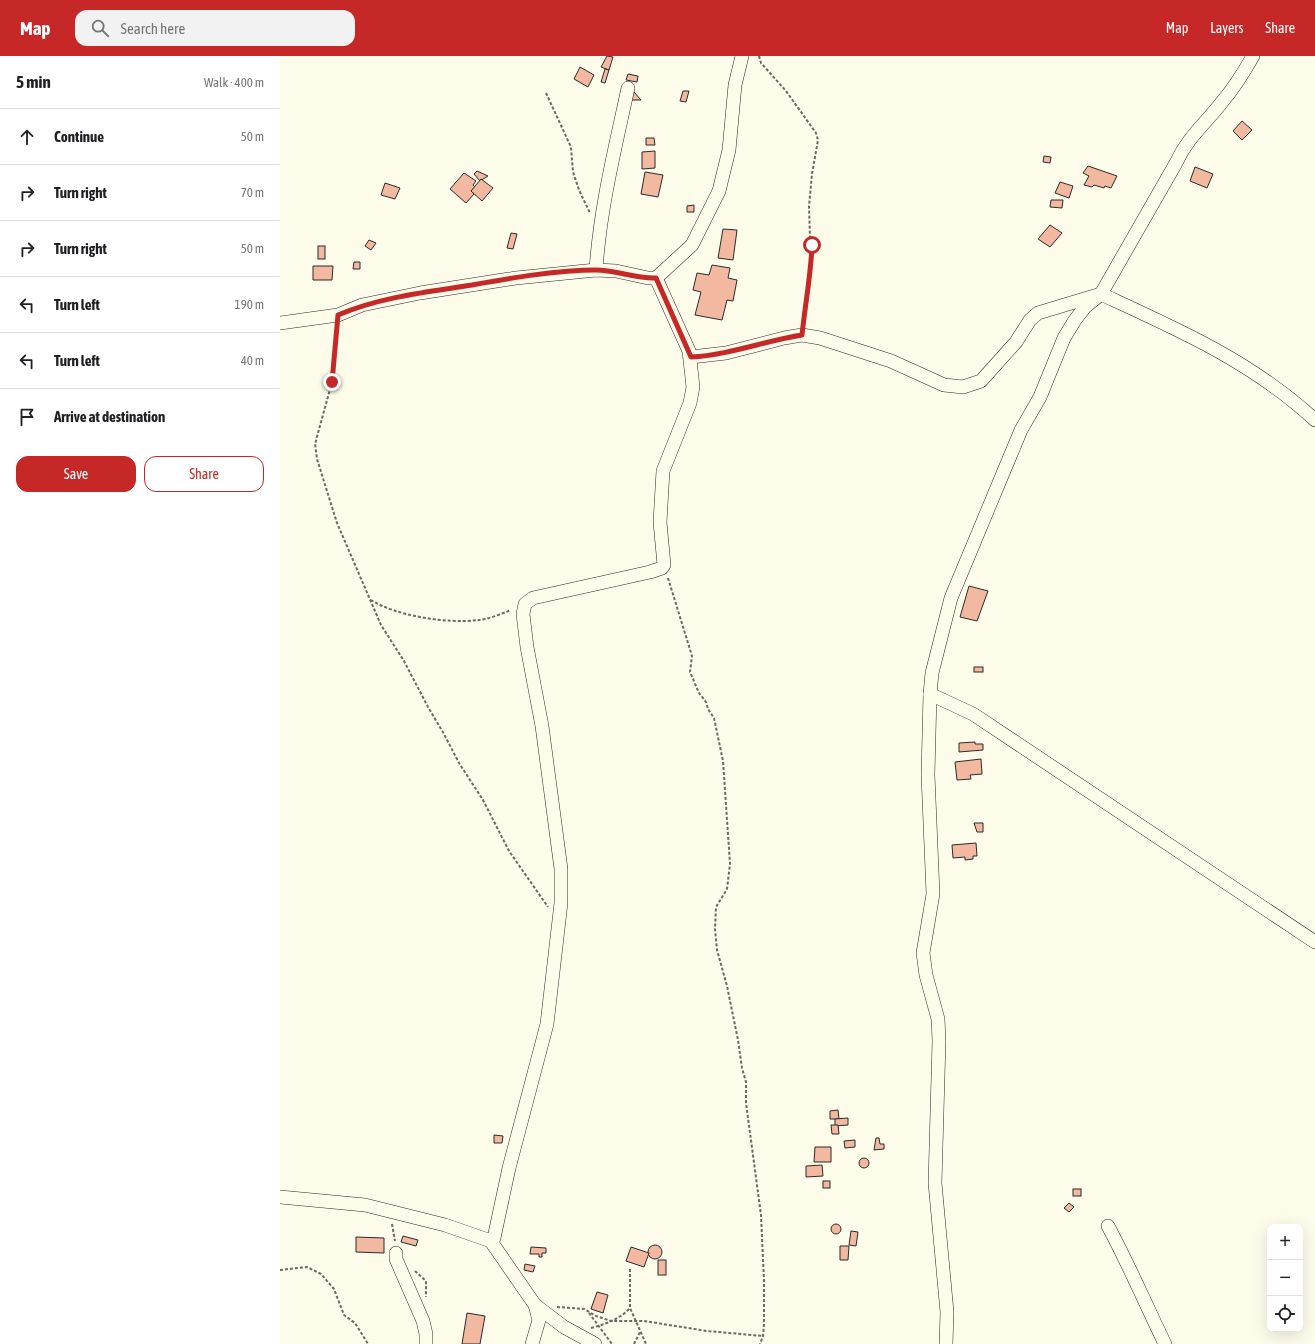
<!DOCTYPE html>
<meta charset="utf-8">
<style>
body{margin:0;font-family:"Asap Condensed",sans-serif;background:#f2f2f2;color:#202124}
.controls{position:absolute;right:12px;bottom:12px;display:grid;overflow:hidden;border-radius:8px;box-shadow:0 4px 16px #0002}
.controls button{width:36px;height:36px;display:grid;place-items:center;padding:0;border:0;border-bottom:1px solid #e0e0e0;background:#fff;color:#202124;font:20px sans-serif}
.stop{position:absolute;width:12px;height:12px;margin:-9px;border:3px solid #c62828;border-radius:50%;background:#fff}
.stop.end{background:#c62828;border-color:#fff;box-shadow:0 1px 4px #0008}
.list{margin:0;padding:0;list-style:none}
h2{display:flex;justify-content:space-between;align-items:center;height:52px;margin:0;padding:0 16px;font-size:17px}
h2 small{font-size:13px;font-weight:400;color:#757577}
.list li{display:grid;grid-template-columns:26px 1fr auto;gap:12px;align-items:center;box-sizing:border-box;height:56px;padding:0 16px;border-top:1px solid #e0e0e0}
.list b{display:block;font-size:15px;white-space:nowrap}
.list em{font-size:13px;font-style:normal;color:#757577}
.actions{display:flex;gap:8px;padding:12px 16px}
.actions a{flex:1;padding:9px 0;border:1px solid #c62828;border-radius:12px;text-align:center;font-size:14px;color:#c62828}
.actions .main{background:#c62828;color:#fff}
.icon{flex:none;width:22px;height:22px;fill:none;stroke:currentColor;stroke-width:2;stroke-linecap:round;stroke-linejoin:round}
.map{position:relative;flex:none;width:1035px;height:1288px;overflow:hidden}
header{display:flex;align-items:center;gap:24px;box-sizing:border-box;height:56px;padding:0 20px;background:#c62828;color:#fff}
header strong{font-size:19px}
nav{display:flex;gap:22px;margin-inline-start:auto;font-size:14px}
.search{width:280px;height:36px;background:#f2f2f2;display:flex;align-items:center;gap:10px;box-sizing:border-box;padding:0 14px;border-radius:12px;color:#757577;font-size:15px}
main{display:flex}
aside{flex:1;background:#fff}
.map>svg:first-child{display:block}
</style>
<header>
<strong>Map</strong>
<div class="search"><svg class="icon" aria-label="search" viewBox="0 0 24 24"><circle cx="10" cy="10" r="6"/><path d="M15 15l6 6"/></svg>Search here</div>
<nav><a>Map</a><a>Layers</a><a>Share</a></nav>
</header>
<main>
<aside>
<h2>5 min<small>Walk · 400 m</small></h2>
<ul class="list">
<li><svg class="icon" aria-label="ahead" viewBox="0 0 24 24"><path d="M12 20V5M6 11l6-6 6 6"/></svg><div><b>Continue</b></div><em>50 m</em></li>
<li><svg class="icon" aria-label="right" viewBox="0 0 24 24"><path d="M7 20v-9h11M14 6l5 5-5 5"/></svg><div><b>Turn right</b></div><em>70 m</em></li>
<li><svg class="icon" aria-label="right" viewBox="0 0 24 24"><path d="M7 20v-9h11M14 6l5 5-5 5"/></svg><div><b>Turn right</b></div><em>50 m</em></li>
<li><svg class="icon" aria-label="left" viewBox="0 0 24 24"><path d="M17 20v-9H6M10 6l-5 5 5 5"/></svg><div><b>Turn left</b></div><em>190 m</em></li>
<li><svg class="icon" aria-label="left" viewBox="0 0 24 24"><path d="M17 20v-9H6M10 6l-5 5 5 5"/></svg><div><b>Turn left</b></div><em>40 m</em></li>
<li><svg class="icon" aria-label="arrive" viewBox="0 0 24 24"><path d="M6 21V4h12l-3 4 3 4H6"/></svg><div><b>Arrive at destination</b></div></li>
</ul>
<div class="actions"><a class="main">Save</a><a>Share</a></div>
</aside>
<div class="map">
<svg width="1035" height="1288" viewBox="0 0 1035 1288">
<rect width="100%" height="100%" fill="#fdfbea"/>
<g fill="#f2b8a0" stroke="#2b2b2b">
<polygon points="327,0 333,1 329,14 321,11"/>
<polygon points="300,11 314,19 308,31 294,23"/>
<polygon points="325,13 329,14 325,27 321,26"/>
<polygon points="348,18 358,20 357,26 346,24"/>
<polygon points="403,35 409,35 406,46 400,45"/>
<polygon points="354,36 361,44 351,44"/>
<polygon points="962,65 972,74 962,84 953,75"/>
<polygon points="366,82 374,82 375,89 366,89"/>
<polygon points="375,95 375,112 362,113 362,96"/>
<polygon points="764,100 771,101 770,107 763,106"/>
<polygon points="808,110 837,120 831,132 825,130 824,132 814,129 812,131 804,129 809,120 803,117"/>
<polygon points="915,111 933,118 927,132 910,125"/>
<polygon points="197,115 208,120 200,125 194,118"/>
<polygon points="365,116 383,119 378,141 361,138"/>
<polygon points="184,117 196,125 193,129 195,131 191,135 194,138 186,147 170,133"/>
<polygon points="201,123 213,132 202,145 191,135"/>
<polygon points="780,126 793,130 789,142 775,137"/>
<polygon points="105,127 120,132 115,143 101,139"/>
<polygon points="771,144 783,144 782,152 770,151"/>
<polygon points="414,149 414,156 407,156 407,150"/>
<polygon points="770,169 782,177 770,191 758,183"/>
<polygon points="443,173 457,174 453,204 438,202"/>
<polygon points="231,177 237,178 233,193 227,192"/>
<polygon points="89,184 96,187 91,194 85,190"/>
<rect x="38" y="190" width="7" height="13"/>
<polygon points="74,206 80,206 80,213 73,213"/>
<polygon points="432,209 450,212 448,222 457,224 453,245 447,244 442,264 415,259 421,236 413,234 417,217 429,219"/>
<polygon points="33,210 53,210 52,224 33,224"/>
<polygon points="689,530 708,535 697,565 680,561"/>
<rect x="694" y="611" width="9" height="5"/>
<polygon points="695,686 695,688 703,688 703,694 679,696 679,687"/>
<polygon points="701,703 702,718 690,719 691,723 677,724 675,706"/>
<polygon points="694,767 703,767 703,776 697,776"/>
<polygon points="696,787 697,800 693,800 693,803 685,804 685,801 673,802 672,789"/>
<polygon points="558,1054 559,1063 550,1063 550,1055"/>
<polygon points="568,1062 568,1069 555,1070 555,1063"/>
<polygon points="551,1069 558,1069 559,1078 552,1078"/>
<polygon points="214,1079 223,1080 222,1087 214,1087"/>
<polygon points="596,1082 599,1082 600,1088 604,1088 604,1093 594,1094"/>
<polygon points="575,1084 575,1091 565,1092 564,1085"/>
<polygon points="535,1091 551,1091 551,1106 534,1106"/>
<circle cx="584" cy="1107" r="5"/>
<polygon points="542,1109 543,1120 526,1121 526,1110"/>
<rect x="543" y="1125" width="7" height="7"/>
<rect x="793" y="1133" width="8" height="7"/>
<polygon points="789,1147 794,1151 789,1156 784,1152"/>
<circle cx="556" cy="1173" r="5"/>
<polygon points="571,1175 578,1176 576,1190 569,1189"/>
<polygon points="123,1180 138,1184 136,1190 121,1186"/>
<polygon points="76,1181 104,1182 104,1197 76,1196"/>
<circle cx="375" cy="1196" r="7"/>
<polygon points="560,1190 569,1190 568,1204 560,1204"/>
<polygon points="251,1191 266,1192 266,1197 262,1197 262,1201 259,1201 259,1198 250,1198"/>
<polygon points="351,1191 369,1197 364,1211 346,1205"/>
<rect x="378" y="1204" width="8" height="15"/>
<polygon points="245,1208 255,1210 253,1216 244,1214"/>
<polygon points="317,1236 328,1239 323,1257 311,1253"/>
<polygon points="187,1257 205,1260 200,1288 182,1288"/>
</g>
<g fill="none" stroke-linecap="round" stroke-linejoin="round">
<defs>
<g id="minor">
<path d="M316,214C320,152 335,93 348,32"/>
<polyline points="0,267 58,259 82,249 140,237 236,222 316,214 336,215 368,222 376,222 412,189 439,135 449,94 455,29 462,0"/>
<path d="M411,301L446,297L504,282L522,279L540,282L611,305L664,329L683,331L701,325L736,286L750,264L758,257L821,238C899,274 971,305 1035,364"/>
<polyline points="650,638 693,658 1035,886"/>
<polyline points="0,1141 85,1149 165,1169 208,1184 214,1182 229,1112 267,968 281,847 281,813 262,670 247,591 243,558 245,548 253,542 370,516 382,512 384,509 380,466 383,415 410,347 413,331 409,295 376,222"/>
<path d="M828,1170C849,1209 866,1249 885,1288"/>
<polyline points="210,1184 255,1249 259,1264 252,1288"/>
<polyline points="116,1197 116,1203 143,1265 146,1278 146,1288"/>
<polyline points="255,1249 284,1271 315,1288"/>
<path d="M666,1288L667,1256L655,1127L659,985L658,963L646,919L643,897L653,838L648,719L650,638L652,617L671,542L741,374L760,341L784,282L795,264L805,251L821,238L896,107C907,82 926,67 942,46C954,32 964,16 973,0"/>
</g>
</defs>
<use href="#minor" stroke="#2b2b2b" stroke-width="14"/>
<g stroke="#6a6964" stroke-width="2" stroke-dasharray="3 2" stroke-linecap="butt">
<polyline points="479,0 481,7 506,35 536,77 538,84 532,118 529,150 531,213 523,267"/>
<polyline points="266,37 291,91 293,116 299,134 310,157"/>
<polyline points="57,271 52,326 35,388 37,403 57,467 101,569 124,605 148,651 164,678 179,707 203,744 229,795 268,851"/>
<polyline points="388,522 412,600 410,616 419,637 426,646 428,653 434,662 443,705 450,808 447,833 436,851 435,873 437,894 447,930 458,984 462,1012 466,1026 466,1047 481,1159 484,1225 484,1268 483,1280 480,1288"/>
<path d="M91,544C116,560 168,568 199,564C209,563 221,558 231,554"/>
<polyline points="112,1168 115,1185"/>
<polyline points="350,1213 350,1252 366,1288"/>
<polyline points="0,1214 27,1211 41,1218 54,1233 64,1259 75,1267 88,1288"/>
<polyline points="135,1215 146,1225 146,1241"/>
<polyline points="277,1251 304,1253 316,1260 331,1265 364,1265 427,1275 483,1280"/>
<polyline points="309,1257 332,1288"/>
<path d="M311,1272C326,1268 340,1263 350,1252"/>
<polyline points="354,1288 360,1276"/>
</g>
<use href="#minor" stroke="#fdfbea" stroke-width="13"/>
</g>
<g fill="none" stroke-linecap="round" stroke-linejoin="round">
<path stroke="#c62828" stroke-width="5" d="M52,326L58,259C100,241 147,236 192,229C231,222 277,214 316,214C336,214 356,223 376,222L411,301C449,299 484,285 522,279C525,249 531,219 532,189"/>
</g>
</svg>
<div class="controls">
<button>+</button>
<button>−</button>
<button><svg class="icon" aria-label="locate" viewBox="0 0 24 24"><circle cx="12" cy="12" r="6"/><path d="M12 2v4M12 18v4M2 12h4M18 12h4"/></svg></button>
</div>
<div class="stop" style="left:532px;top:189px"></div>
<div class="stop end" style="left:52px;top:326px"></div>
</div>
</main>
